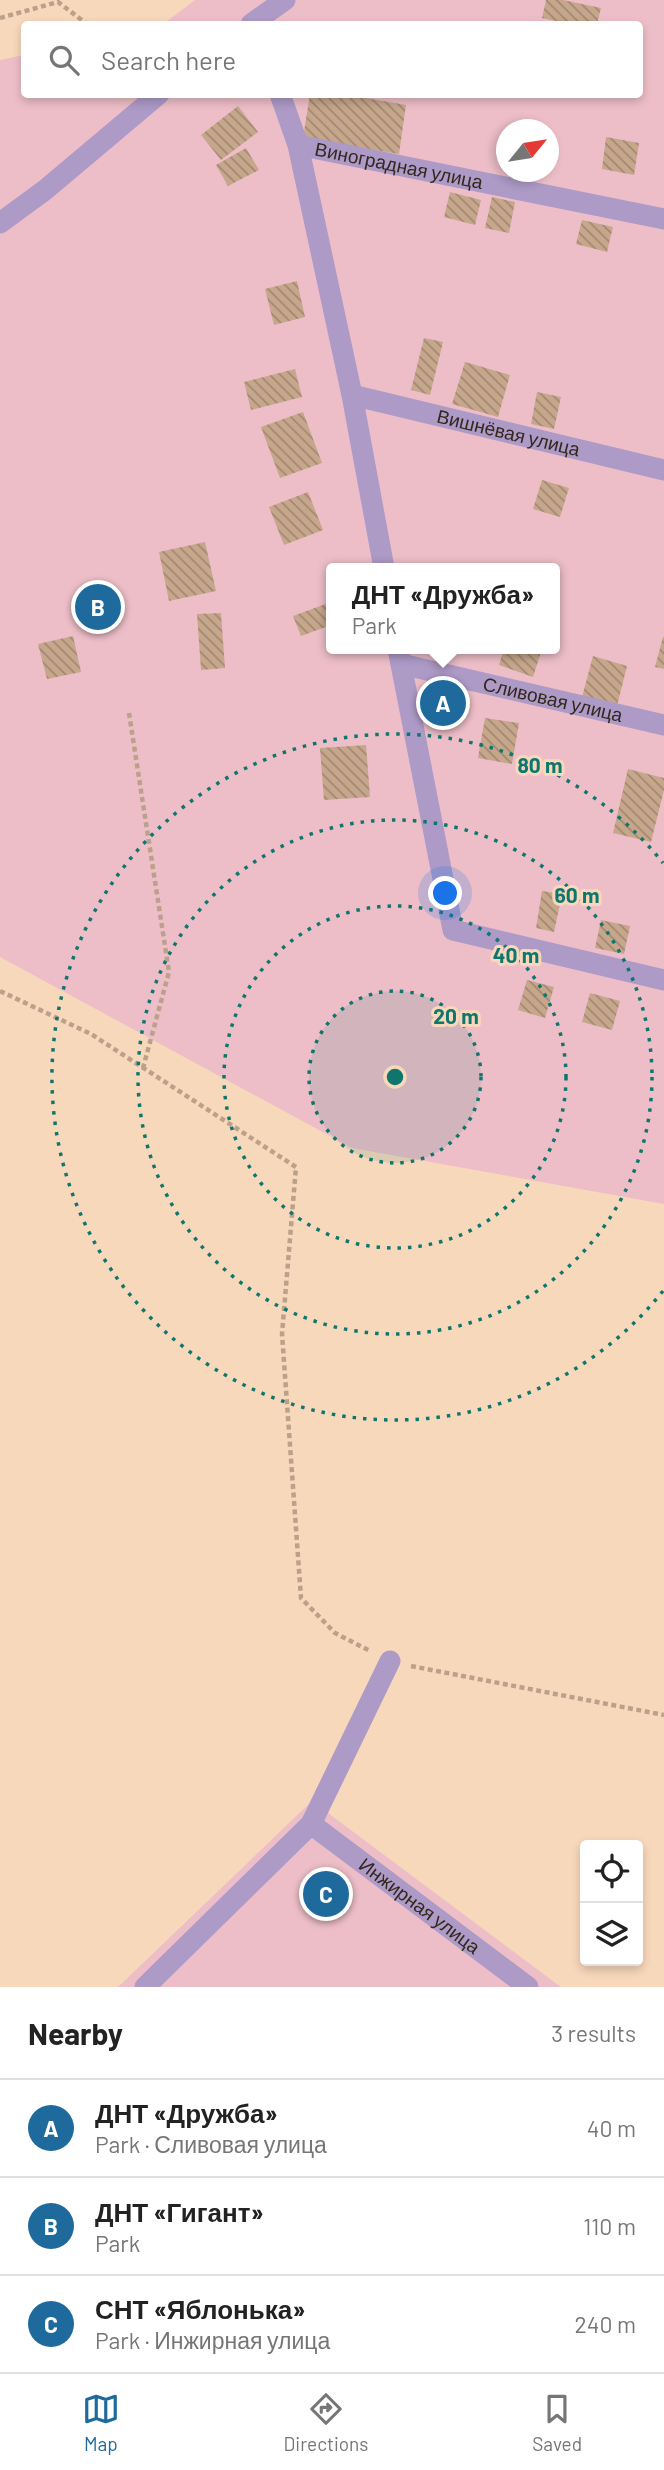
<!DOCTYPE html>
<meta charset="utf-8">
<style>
body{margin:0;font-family:Barlow,sans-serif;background:#f2f2f2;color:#222}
.controls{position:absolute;right:21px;bottom:21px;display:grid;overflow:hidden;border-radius:7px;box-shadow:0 4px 10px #0003}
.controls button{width:63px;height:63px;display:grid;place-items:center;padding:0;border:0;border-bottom:2px solid #e0e0e0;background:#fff;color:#222;font:35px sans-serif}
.compass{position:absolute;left:496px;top:119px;width:63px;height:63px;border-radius:50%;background:#fff;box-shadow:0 4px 10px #0003;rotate:60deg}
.you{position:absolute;left:446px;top:894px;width:24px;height:24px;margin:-18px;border:5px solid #fff;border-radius:50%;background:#1a73e8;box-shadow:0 0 0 10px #1a73e833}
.badge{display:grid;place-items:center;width:46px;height:46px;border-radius:50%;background:#1f6a9d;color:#fff;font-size:23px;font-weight:700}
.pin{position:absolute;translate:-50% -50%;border:4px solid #fff;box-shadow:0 2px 7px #0006}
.popup{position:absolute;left:326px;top:563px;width:234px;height:91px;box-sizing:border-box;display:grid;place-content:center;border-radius:7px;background:#fff;filter:drop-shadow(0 2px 5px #0005);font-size:23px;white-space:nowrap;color:#767676}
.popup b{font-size:26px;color:#222}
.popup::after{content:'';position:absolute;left:50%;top:100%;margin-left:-14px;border:14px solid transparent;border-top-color:#fff}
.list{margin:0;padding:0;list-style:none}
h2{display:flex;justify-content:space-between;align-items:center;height:91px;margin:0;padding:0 28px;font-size:30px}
h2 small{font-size:23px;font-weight:400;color:#767676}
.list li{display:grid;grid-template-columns:46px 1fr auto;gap:21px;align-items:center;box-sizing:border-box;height:98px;padding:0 28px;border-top:2px solid #e0e0e0}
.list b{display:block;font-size:26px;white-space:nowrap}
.list p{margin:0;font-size:23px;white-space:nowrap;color:#767676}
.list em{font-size:23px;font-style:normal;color:#767676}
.icon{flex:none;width:38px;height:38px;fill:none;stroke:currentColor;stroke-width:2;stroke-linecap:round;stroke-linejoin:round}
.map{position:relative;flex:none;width:664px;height:1987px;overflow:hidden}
.search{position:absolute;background:#fff;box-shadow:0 4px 10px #0003;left:21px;right:21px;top:21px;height:77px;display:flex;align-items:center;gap:18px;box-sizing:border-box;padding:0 24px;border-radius:7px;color:#767676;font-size:26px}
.sheet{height:385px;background:#fff}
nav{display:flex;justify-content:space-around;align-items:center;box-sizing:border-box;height:98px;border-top:2px solid #e0e0e0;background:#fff;font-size:19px;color:#767676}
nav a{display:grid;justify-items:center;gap:4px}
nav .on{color:#1f6a9d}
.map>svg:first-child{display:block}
</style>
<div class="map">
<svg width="664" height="1987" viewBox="0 0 664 1987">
<defs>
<pattern id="building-back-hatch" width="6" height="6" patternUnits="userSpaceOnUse" patternTransform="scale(1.75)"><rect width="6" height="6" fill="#c6a78c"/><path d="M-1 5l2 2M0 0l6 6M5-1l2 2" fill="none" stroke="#a28872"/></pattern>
</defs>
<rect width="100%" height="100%" fill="#f8d8bb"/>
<g fill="#edbec8" fill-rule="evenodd">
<path d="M195,0H664V1204L352,1148L0,957V60L24,55V94H640V24H154L166,22ZM506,130H548V172H506ZM331,568H555V649H331Z"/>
<polygon points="312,1801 561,1987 118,1987"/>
</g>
<g fill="url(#building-back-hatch)">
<polygon points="546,0 563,0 601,8 597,24 569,24 542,18"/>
<polygon points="310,94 343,94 406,105 399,154 303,138"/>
<polygon points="238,106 258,132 221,160 201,135"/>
<polygon points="606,137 639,143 634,175 602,169"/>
<polygon points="246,148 259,170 228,186 216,165"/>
<polygon points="450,192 481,200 475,225 444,217"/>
<polygon points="492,197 515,202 509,233 485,228"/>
<polygon points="582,220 613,227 607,252 576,244"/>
<polygon points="297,281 305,317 274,325 265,289"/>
<polygon points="424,338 443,342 430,395 411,390"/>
<polygon points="465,362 510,375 498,417 452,404"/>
<polygon points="295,369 302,397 251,410 244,382"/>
<polygon points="537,392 561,397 554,429 531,424"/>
<polygon points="303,412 322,463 280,478 261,427"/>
<polygon points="542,480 569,488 560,517 533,509"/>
<polygon points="308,492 323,530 284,545 269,507"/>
<polygon points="205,542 216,591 169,601 159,552"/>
<polygon points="331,602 331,625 301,636 293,616"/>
<polygon points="221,613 225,668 201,670 197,614"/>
<polygon points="73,636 81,672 47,679 38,644"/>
<polygon points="663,637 664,637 664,669 655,667"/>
<polygon points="504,649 542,649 533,677 499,665"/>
<polygon points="593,656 627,666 617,706 582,697"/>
<polygon points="485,718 519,723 512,764 478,758"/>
<polygon points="366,745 370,797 324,800 320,748"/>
<polygon points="628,769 664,778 664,790 651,842 613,833"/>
<polygon points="542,891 562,894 554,932 536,928"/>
<polygon points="601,920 630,926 624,954 595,948"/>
<polygon points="527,980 554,987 545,1018 518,1010"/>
<polygon points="590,993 620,1001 612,1030 582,1022"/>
</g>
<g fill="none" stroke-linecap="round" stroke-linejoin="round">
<g stroke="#bba18a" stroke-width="4.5" stroke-dasharray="5 3.5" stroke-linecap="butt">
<polyline points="0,18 58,2 87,24"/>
<polyline points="129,713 169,972 143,1068"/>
<polyline points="0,991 91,1034 296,1167 282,1334 301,1598 335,1633 370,1651"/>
<polyline points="411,1666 664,1715"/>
</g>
<g stroke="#ad9ac7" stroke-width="21">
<polyline points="251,24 285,0"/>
<polyline points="280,94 298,145 352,395 384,568"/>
<path id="s1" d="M298,145L664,219"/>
<polyline points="0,223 45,190 159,94"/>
<path id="s2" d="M352,395L664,470"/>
<polyline points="398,649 453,930 664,980"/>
<path id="s3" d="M401,664L664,725"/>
<path id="s4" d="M311,1824L528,1987"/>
<polyline points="145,1987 311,1824 390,1661"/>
</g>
</g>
<circle cx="395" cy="1077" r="86" fill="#0f766e" fill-opacity=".12"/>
<g fill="none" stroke="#0f766e" stroke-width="3.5" stroke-dasharray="3.5 7">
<circle cx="395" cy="1077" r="86"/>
<circle cx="395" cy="1077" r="171"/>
<circle cx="395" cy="1077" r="257"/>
<path d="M663 1291A343 343 0 1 1 663 863"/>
</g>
<g text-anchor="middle" stroke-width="6" stroke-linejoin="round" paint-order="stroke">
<g font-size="19" fill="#34281d" stroke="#f8d8bb">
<text dy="7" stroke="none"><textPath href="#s1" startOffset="103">Виноградная улица</textPath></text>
<text dy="7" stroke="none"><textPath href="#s2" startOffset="161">Вишнёвая улица</textPath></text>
<text dy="7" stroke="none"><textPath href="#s3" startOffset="156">Сливовая улица</textPath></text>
<text dy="7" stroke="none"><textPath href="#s4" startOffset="136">Инжирная улица</textPath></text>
</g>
</g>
<circle cx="395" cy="1077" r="10" fill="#0f766e" stroke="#f8d8bb" stroke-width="3.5"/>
<g font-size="21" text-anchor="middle" font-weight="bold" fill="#0f766e" stroke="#f8d8bb" stroke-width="6" stroke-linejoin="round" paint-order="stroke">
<text x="540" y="773">80 m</text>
<text x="577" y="903">60 m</text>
<text x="516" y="963">40 m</text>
<text x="456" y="1024">20 m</text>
</g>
</svg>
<div class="controls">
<button><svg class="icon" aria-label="locate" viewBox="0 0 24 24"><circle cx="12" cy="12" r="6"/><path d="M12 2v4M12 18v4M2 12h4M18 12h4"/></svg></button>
<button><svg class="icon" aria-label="layers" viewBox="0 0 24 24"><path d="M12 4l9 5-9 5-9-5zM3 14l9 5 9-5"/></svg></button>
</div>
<svg class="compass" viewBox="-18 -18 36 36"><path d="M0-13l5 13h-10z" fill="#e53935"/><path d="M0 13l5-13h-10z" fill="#767676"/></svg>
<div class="you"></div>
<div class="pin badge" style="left:443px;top:703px">A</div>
<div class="popup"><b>ДНТ «Дружба»</b>Park</div>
<div class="pin badge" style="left:98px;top:607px">B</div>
<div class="pin badge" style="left:326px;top:1894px">C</div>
<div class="search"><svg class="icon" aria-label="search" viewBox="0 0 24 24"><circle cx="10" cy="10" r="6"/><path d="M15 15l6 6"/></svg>Search here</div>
</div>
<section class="sheet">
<h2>Nearby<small>3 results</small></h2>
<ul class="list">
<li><span class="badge">A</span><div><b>ДНТ «Дружба»</b><p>Park · Сливовая улица</p></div><em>40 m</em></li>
<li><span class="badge">B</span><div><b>ДНТ «Гигант»</b><p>Park</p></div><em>110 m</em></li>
<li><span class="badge">C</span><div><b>СНТ «Яблонька»</b><p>Park · Инжирная улица</p></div><em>240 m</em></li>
</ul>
</section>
<nav>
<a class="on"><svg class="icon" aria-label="map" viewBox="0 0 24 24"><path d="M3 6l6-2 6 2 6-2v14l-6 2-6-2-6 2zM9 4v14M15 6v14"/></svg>Map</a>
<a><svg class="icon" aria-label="directions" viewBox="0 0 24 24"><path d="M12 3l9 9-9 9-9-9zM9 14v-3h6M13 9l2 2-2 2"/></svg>Directions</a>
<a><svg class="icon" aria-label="saved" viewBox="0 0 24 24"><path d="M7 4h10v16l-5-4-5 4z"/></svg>Saved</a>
</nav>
